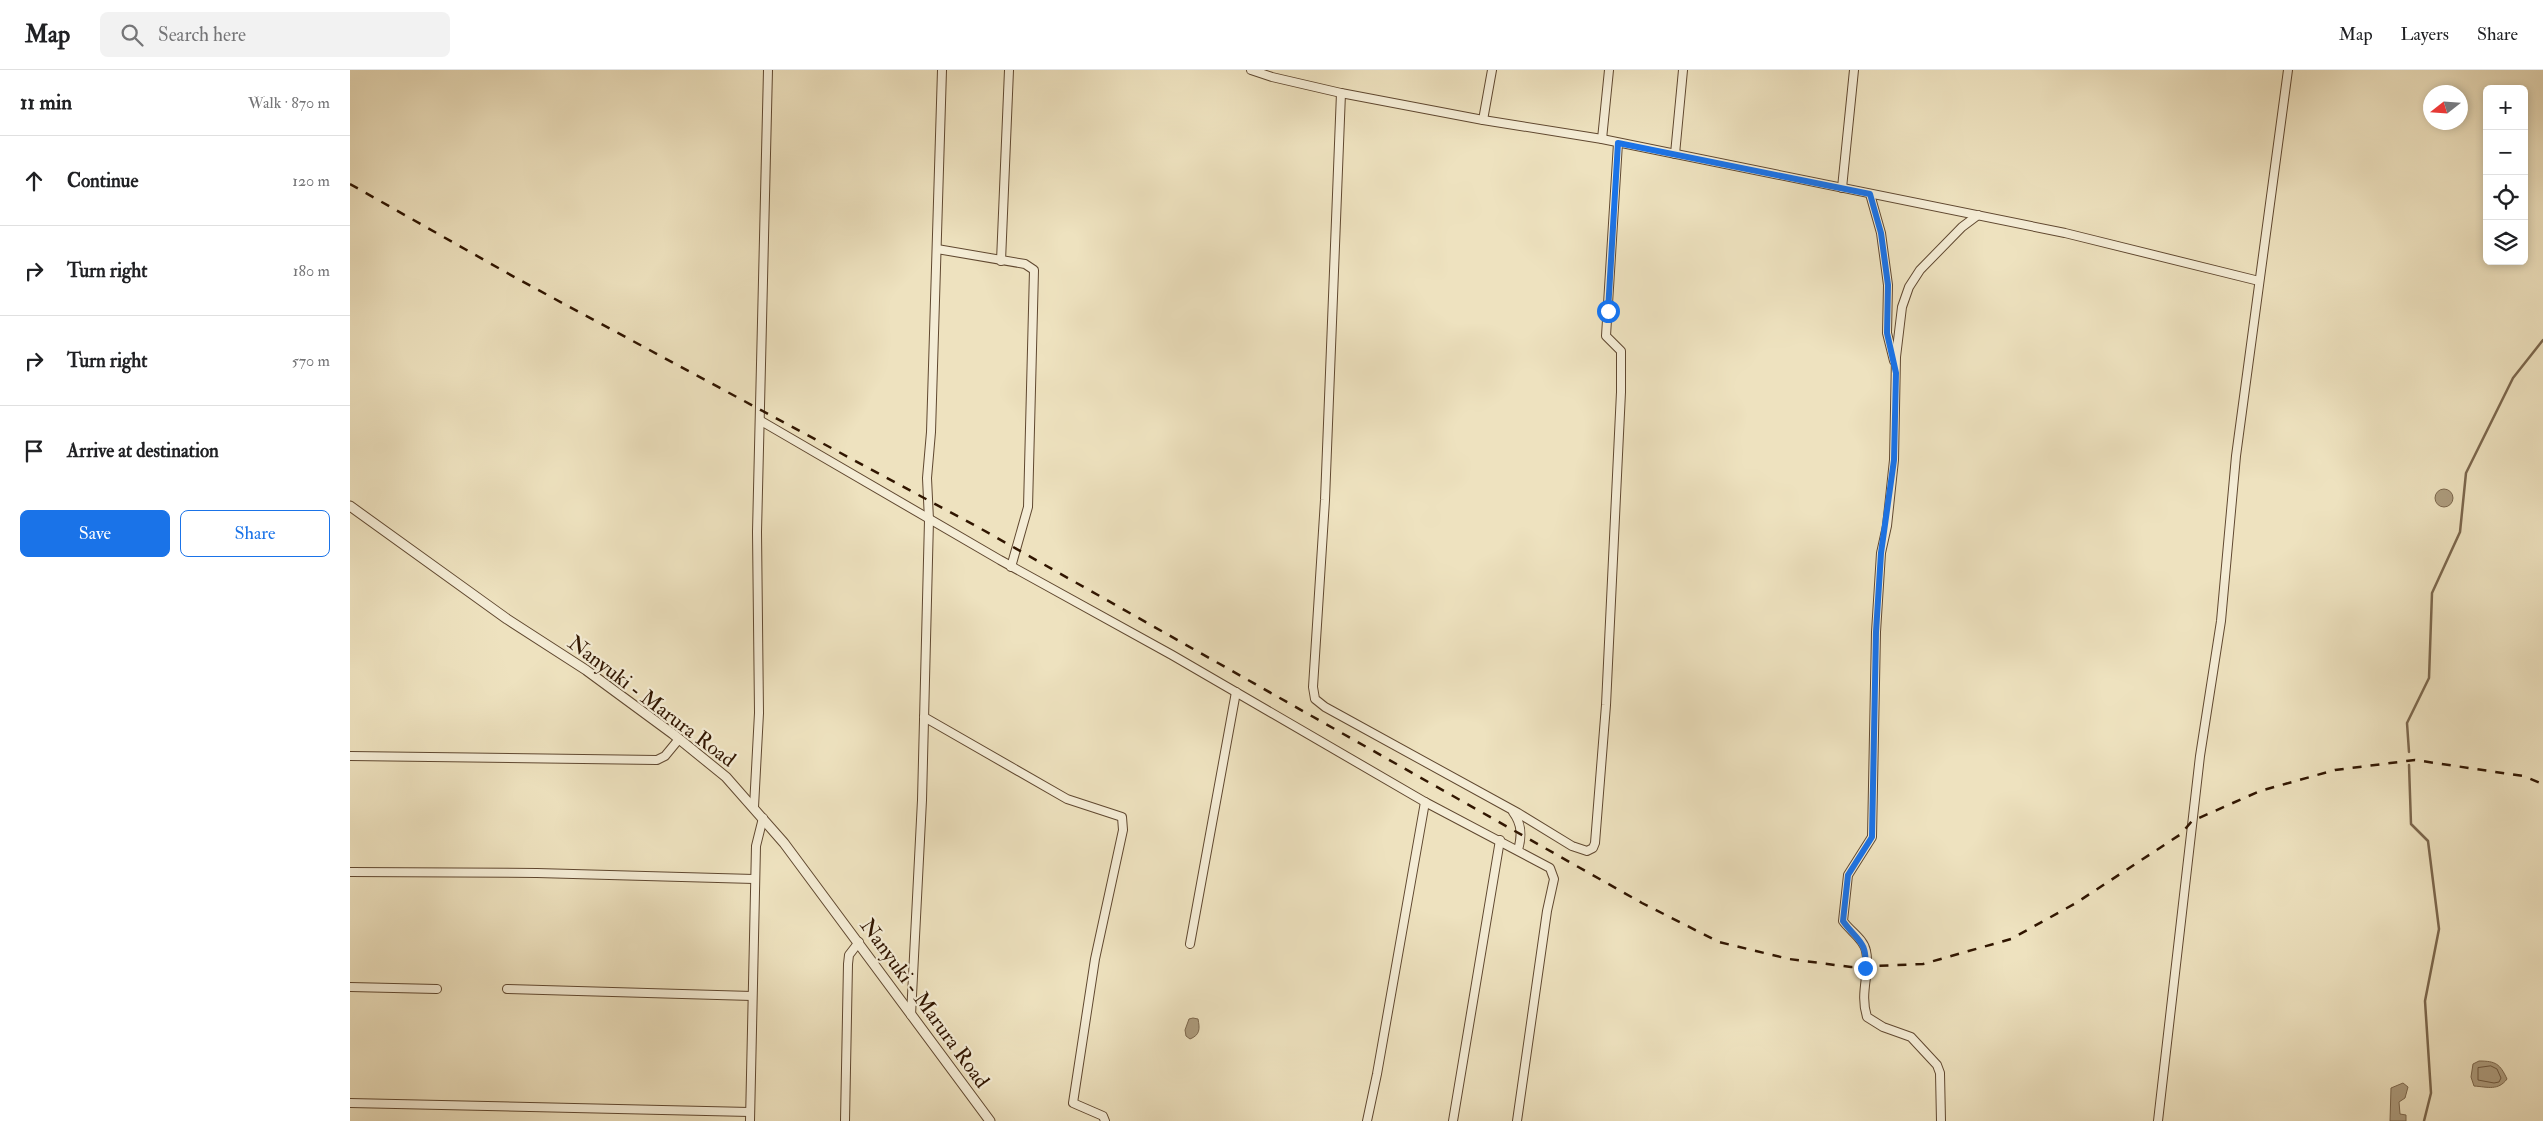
<!DOCTYPE html>
<meta charset="utf-8">
<style>
body{margin:0;font-family:"IM FELL Double Pica",serif;background:#f2f2f2;color:#202124}
.controls{position:absolute;right:15px;top:15px;display:grid;overflow:hidden;border-radius:8px;box-shadow:0 2px 8px #0003}
.controls button{width:45px;height:45px;display:grid;place-items:center;padding:0;border:0;border-bottom:1px solid #e0e0e0;background:#fff;color:#202124;font:25px sans-serif}
.compass{position:absolute;left:2073px;top:15px;width:45px;height:45px;border-radius:50%;background:#fff;box-shadow:0 2px 8px #0003;rotate:253deg}
.stop{position:absolute;width:15px;height:15px;margin:-11px;border:4px solid #1a73e8;border-radius:50%;background:#fff}
.stop.end{background:#1a73e8;border-color:#fff;box-shadow:0 1px 5px #0008}
.list{margin:0;padding:0;list-style:none}
h2{display:flex;justify-content:space-between;align-items:center;height:65px;margin:0;padding:0 20px;font-size:21px}
h2 small{font-size:16px;font-weight:400;color:#757577}
.list li{display:grid;grid-template-columns:32px 1fr auto;gap:15px;align-items:center;box-sizing:border-box;height:90px;padding:0 20px;border-top:1px solid #e0e0e0}
.list b{display:block;font-size:19px;white-space:nowrap}
.list em{font-size:16px;font-style:normal;color:#757577}
.actions{display:flex;gap:10px;padding:15px 20px}
.actions a{flex:1;padding:11px 0;border:1px solid #1a73e8;border-radius:8px;text-align:center;font-size:18px;color:#1a73e8}
.actions .main{background:#1a73e8;color:#fff}
.icon{flex:none;width:28px;height:28px;fill:none;stroke:currentColor;stroke-width:2;stroke-linecap:round;stroke-linejoin:round}
.map{position:relative;flex:none;width:2193px;height:1051px;overflow:hidden}
header{display:flex;align-items:center;gap:30px;box-sizing:border-box;height:70px;padding:0 25px;background:#fff;border-bottom:1px solid #e0e0e0}
header strong{font-size:24px}
nav{display:flex;gap:28px;margin-inline-start:auto;font-size:18px}
.search{width:350px;height:45px;background:#f2f2f2;display:flex;align-items:center;gap:12px;box-sizing:border-box;padding:0 18px;border-radius:8px;color:#757577;font-size:19px}
main{display:flex}
aside{flex:1;background:#fff}
.map>svg:first-child{display:block}
</style>
<header>
<strong>Map</strong>
<div class="search"><svg class="icon" aria-label="search" viewBox="0 0 24 24"><circle cx="10" cy="10" r="6"/><path d="M15 15l6 6"/></svg>Search here</div>
<nav><a>Map</a><a>Layers</a><a>Share</a></nav>
</header>
<main>
<aside>
<h2>11 min<small>Walk · 870 m</small></h2>
<ul class="list">
<li><svg class="icon" aria-label="ahead" viewBox="0 0 24 24"><path d="M12 20V5M6 11l6-6 6 6"/></svg><div><b>Continue</b></div><em>120 m</em></li>
<li><svg class="icon" aria-label="right" viewBox="0 0 24 24"><path d="M7 20v-9h11M14 6l5 5-5 5"/></svg><div><b>Turn right</b></div><em>180 m</em></li>
<li><svg class="icon" aria-label="right" viewBox="0 0 24 24"><path d="M7 20v-9h11M14 6l5 5-5 5"/></svg><div><b>Turn right</b></div><em>570 m</em></li>
<li><svg class="icon" aria-label="arrive" viewBox="0 0 24 24"><path d="M6 21V4h12l-3 4 3 4H6"/></svg><div><b>Arrive at destination</b></div></li>
</ul>
<div class="actions"><a class="main">Save</a><a>Share</a></div>
</aside>
<div class="map">
<svg width="2193" height="1051" viewBox="0 0 2193 1051">
<rect width="100%" height="100%" fill="#eee2bf"/>
<filter id="stains"><feTurbulence type="fractalNoise" baseFrequency=".004" numOctaves="4"/><feColorMatrix values="0 0 0 0 .2 0 0 0 0 .09 0 0 0 0 .02 0 0 0 .5 -.17"/></filter>
<radialGradient id="worn" r=".72"><stop offset=".6" stop-color="#630" stop-opacity="0"/><stop offset="1" stop-color="#630" stop-opacity=".3"/></radialGradient>
<g fill="#ad9c7e" stroke="#7b664c">
<circle cx="2094" cy="428" r="9"/>
<path d="M843,948L848,949C850,959 850,965 840,969L836,966L835,960L839,949Z"/>
<path d="M2129,991C2146,991 2150,994 2157,1009C2148,1021 2138,1017 2124,1016L2121,1007L2123,994Z"/>
<polygon points="2053,1013 2058,1017 2055,1028 2049,1032 2050,1044 2056,1045 2056,1051 2040,1051 2041,1018"/>
</g>
<g fill="none" stroke-linecap="round" stroke-linejoin="round">
<polygon stroke="#6e583f" stroke-width="1" points="2141,996 2147,999 2151,1008 2149,1012 2144,1013 2128,1010 2128,998"/>
<g stroke="#7b664c" stroke-width="2.5">
<polyline points="2059,682 2057,653 2079,608 2082,523 2110,462 2116,403 2163,308 2193,270"/>
<polyline points="2059,695 2061,754 2078,771 2089,859 2075,931 2081,1023 2074,1051"/>
</g>
<defs>
<g id="minor">
<polyline points="901,0 922,7 991,23 1133,50 1252,69 1715,163 1909,211"/>
<polyline points="991,23 975,430 963,617 965,629 975,637 1168,743 1222,776 1237,781 1243,778 1245,773 1256,635 1271,322 1271,281 1256,266 1268,73"/>
<polyline points="1133,50 1142,0"/>
<polyline points="1252,69 1259,0"/>
<polyline points="1325,84 1333,0"/>
<polyline points="1492,118 1504,0"/>
<polyline points="1520,124 1531,163 1538,215 1537,263 1544,291"/>
<polyline points="587,179 675,194 684,200 678,437 661,497"/>
<polyline points="651,191 659,0"/>
<polyline points="411,351 650,490 822,585 1075,732 1200,798 1204,809 1197,841 1167,1051"/>
<polyline points="574,647 717,729 772,747 773,760 745,889 723,1033 753,1046 755,1051"/>
<polyline points="0,686 307,690 315,686 329,669"/>
<polyline points="404,737 409,643 407,462 418,0"/>
<path d="M1163,742C1172,754 1172,766 1168,780"/>
<polyline points="0,802 187,803 404,809"/>
<polyline points="840,874 886,622"/>
<polyline points="0,917 87,919"/>
<polyline points="157,919 402,926"/>
<polyline points="561,945 572,730 579,450 577,408 581,362 592,0"/>
<polyline points="0,1033 400,1042"/>
<polyline points="400,1051 406,776 413,748"/>
<polyline points="495,1051 498,894 499,885 509,872"/>
<polyline points="1017,1051 1027,1004 1075,732"/>
<polyline points="1103,1051 1150,770"/>
<path d="M1591,1051L1590,1003L1587,995L1561,967L1533,957L1517,947C1509,922 1521,901 1516,881C1514,869 1500,861 1493,851L1498,805L1522,767L1526,562L1531,483L1537,456L1544,390L1546,287L1552,237L1559,217L1570,200L1612,157L1628,145"/>
<polyline points="1808,1051 1850,686 1871,551 1886,386 1938,0"/>
</g>
<polyline id="tertiary" points="0,436 157,549 236,600 323,664 376,707 434,773 640,1051"/>
</defs>
<use href="#minor" stroke="#604830" stroke-width="10"/>
<use href="#tertiary" stroke="#604830" stroke-width="11"/>
<use href="#minor" stroke="#f4ecd5" stroke-width="8"/>
<use href="#tertiary" stroke="#f4ecd5" stroke-width="9"/>
<polyline stroke="#301500" stroke-width="2.5" stroke-dasharray="9 9" stroke-linecap="butt" points="0,114 166,208 626,456 1292,833 1369,872 1439,889 1501,897 1573,894 1661,869 1726,833 1831,764 1842,751 1910,721 1985,700 2065,690 2173,706 2193,714"/>
</g>
<g fill="none" stroke-linecap="round" stroke-linejoin="round">
<path stroke="#1a73e8" stroke-width="6" d="M1258,241L1268,73L1520,124L1531,163L1538,215L1537,263L1546,303L1544,390L1531,483L1526,562L1522,767L1498,805L1493,851C1507,871 1518,871 1515,898"/>
</g>
<g text-anchor="middle" stroke-width="4.5" stroke-linejoin="round" paint-order="stroke">
<g font-size="21" fill="#301500" stroke="#f4ecd5">
<text transform="translate(302 631) rotate(37)" y="7">Nanyuki - Marura Road</text>
<text transform="translate(575 933) rotate(54)" y="7">Nanyuki - Marura Road</text>
</g>
</g>
<rect width="100%" height="100%" filter="url(#stains)"/>
<rect width="100%" height="100%" fill="url(#worn)"/>
</svg>
<div class="controls">
<button>+</button>
<button>−</button>
<button><svg class="icon" aria-label="locate" viewBox="0 0 24 24"><circle cx="12" cy="12" r="6"/><path d="M12 2v4M12 18v4M2 12h4M18 12h4"/></svg></button>
<button><svg class="icon" aria-label="layers" viewBox="0 0 24 24"><path d="M12 4l9 5-9 5-9-5zM3 14l9 5 9-5"/></svg></button>
</div>
<svg class="compass" viewBox="-18 -18 36 36"><path d="M0-13l5 13h-10z" fill="#e53935"/><path d="M0 13l5-13h-10z" fill="#757577"/></svg>
<div class="stop" style="left:1258px;top:241px"></div>
<div class="stop end" style="left:1515px;top:898px"></div>
</div>
</main>
